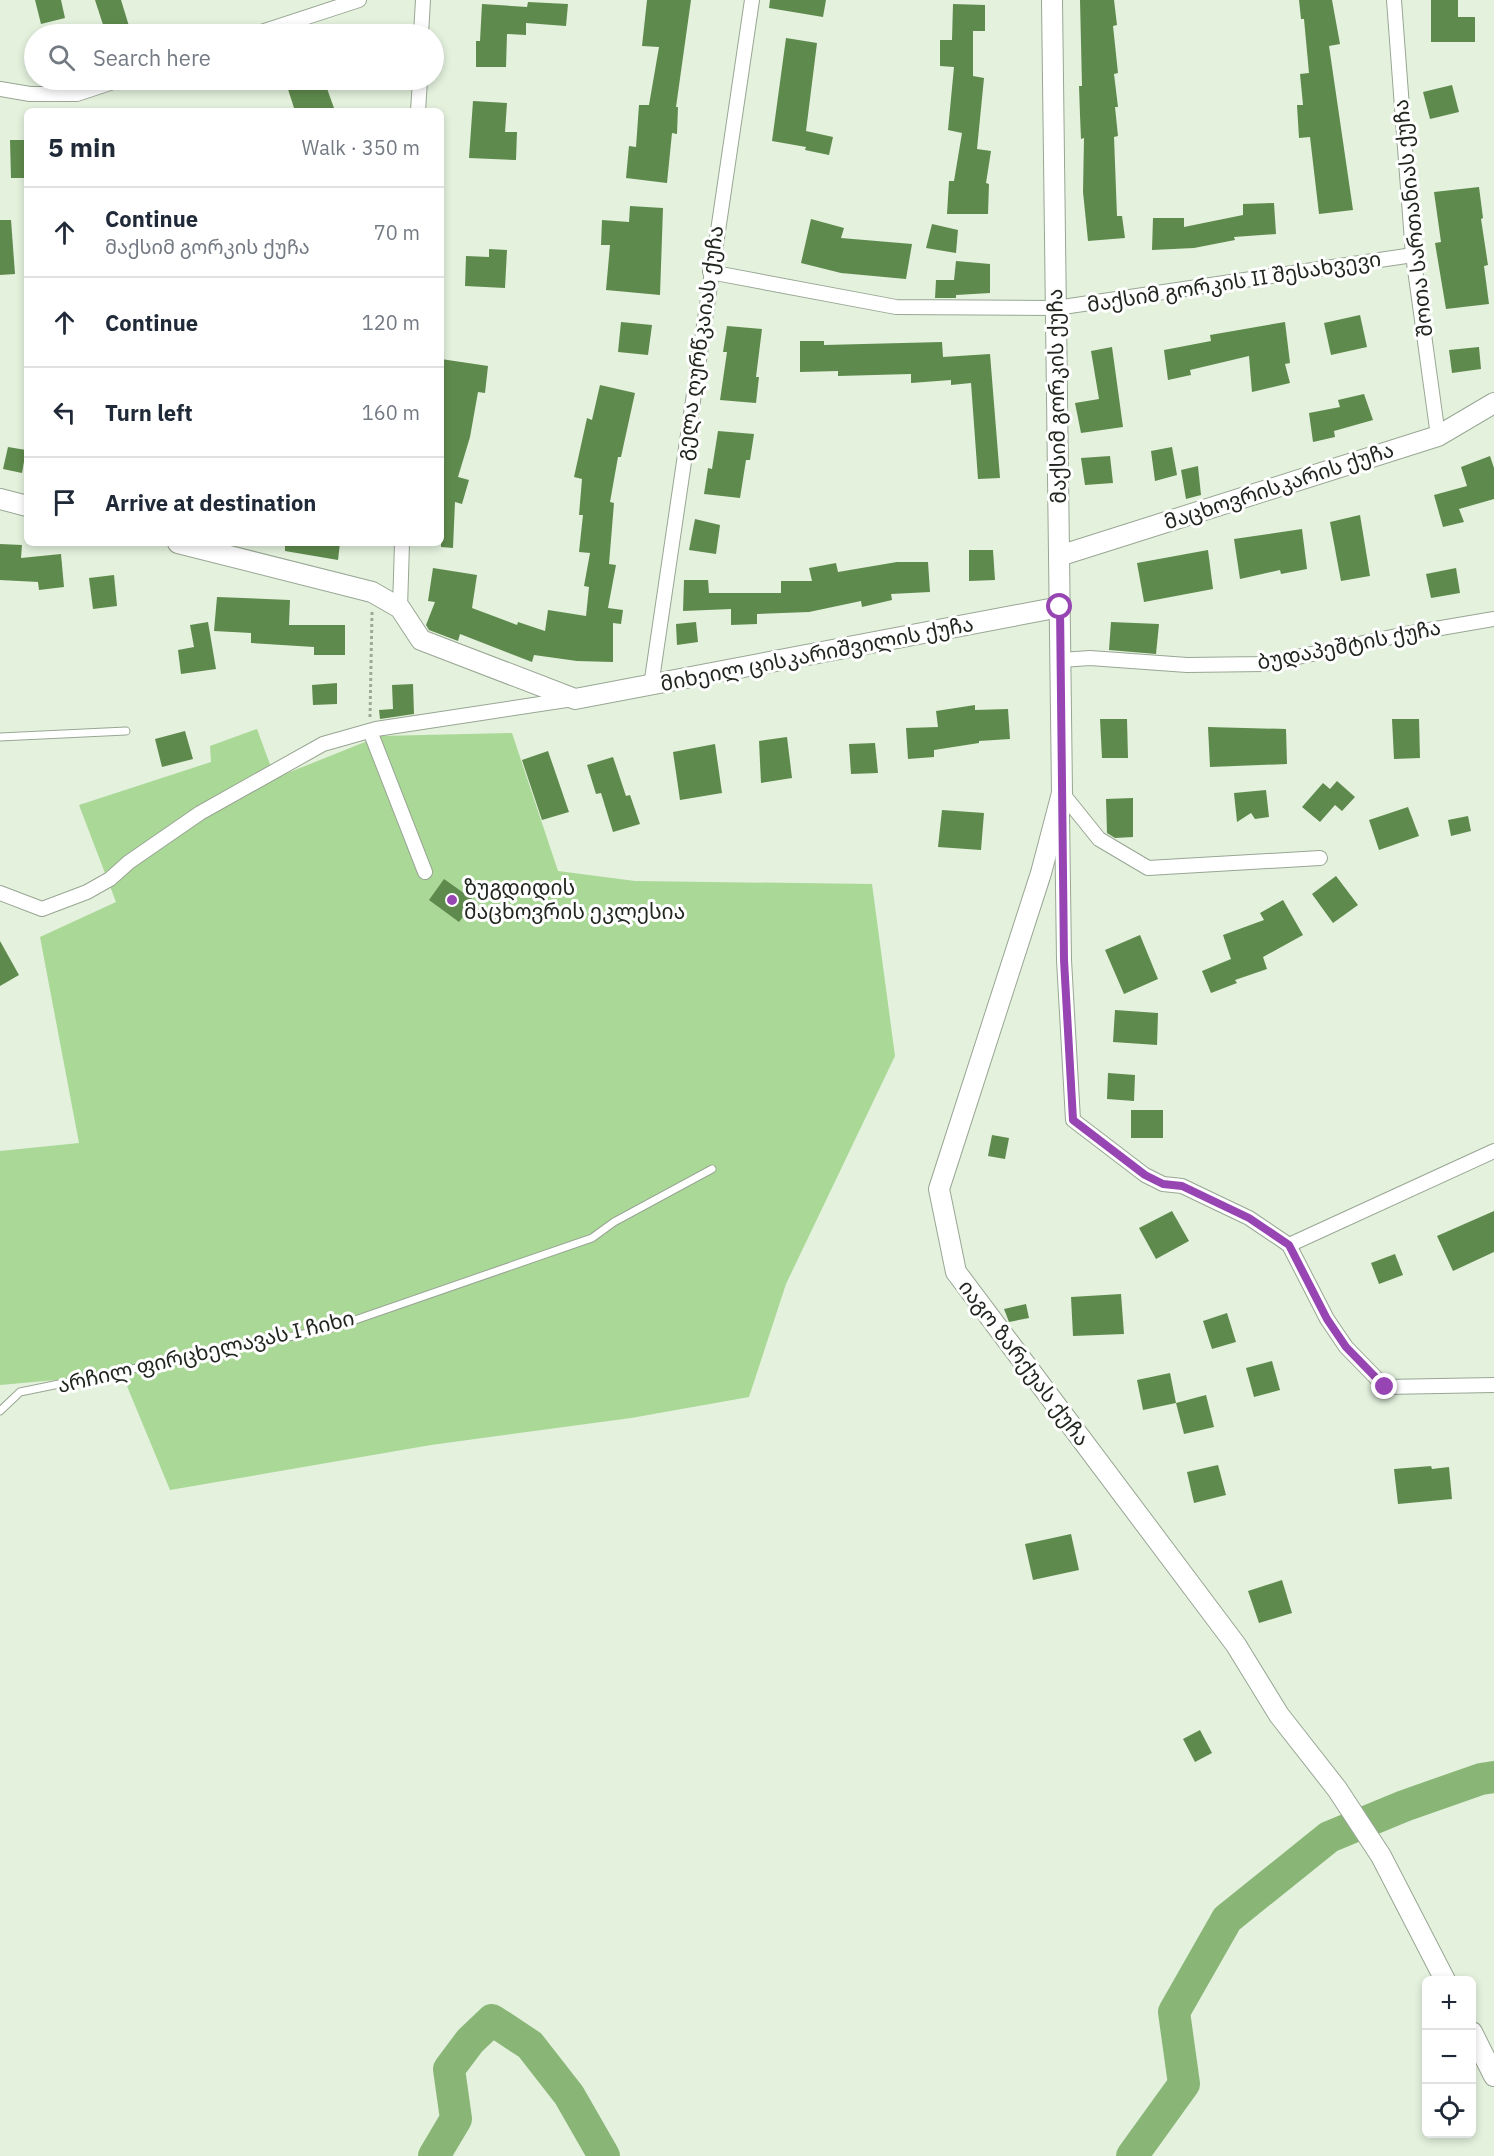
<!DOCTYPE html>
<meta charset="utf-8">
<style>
body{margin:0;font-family:"IBM Plex Sans","Noto Sans Georgian",sans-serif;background:#f2f2f3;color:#1f2937}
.controls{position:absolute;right:18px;bottom:18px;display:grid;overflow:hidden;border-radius:9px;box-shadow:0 3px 9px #0003}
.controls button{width:54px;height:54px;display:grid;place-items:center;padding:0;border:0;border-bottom:2px solid #e0e1e3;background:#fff;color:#1f2937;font:30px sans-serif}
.stop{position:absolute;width:18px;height:18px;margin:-14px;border:4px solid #9845b4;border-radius:50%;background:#fff}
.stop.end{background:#9845b4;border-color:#fff;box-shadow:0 2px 6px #0008}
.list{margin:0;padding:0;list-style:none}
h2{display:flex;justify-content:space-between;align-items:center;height:78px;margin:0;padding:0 24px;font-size:26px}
h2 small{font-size:20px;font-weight:400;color:#747a83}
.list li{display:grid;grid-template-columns:39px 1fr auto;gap:18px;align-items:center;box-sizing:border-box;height:90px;padding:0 24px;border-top:2px solid #e0e1e3}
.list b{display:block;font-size:22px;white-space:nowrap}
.list p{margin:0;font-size:20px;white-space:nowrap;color:#747a83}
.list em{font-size:20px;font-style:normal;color:#747a83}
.icon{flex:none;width:33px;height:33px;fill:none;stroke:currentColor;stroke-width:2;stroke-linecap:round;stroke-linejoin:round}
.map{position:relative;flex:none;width:1494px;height:2156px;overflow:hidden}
.search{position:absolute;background:#fff;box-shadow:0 3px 9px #0003;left:24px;top:24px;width:420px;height:66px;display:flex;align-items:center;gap:15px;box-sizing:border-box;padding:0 21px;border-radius:33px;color:#747a83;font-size:22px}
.panel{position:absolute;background:#fff;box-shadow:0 3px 9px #0003;left:24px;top:108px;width:420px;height:438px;border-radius:9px}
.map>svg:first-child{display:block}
</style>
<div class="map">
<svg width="1494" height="2156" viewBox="0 0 1494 2156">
<rect width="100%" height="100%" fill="#e3f1dd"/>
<polygon fill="#aad897" points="257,729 275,778 380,736 512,733 558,871 635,881 872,884 895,1056 786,1284 749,1397 631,1418 431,1445 170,1490 122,1374 0,1385 0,1151 79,1143 40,937 116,902 79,805 211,762 210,746"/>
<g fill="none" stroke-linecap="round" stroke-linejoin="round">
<g stroke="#89b677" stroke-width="32">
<polyline points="434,2156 456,2119 449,2069 470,2041 492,2020 530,2045 569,2095 604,2156"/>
<polyline points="1132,2156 1184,2084 1174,2012 1227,1919 1329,1837 1404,1806 1481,1779 1494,1777"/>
</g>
</g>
<g fill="#5f8a4d">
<polygon points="35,0 61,0 65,18 41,24"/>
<polygon points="95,0 121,0 129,26 106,34"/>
<polygon points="647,0 691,0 676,107 678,107 677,134 672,133 667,183 626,178 629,146 636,147 639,105 649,105 659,47 642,46"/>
<polygon points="770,0 826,0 823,17 769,8"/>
<polygon points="1080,0 1114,0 1117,25 1113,26 1118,73 1114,74 1118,107 1115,107 1118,136 1114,137 1117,216 1122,216 1125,238 1088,241 1083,192 1084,138 1081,139 1080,115 1079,86 1082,86"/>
<polygon points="1299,0 1332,0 1340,44 1329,46 1353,210 1319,214 1310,137 1299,138 1297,105 1303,105 1300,74 1309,73 1304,19 1301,19"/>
<polygon points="1431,0 1458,0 1458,17 1475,17 1475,42 1431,42"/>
<polygon points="528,2 568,4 566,26 526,23 526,35 507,34 506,67 476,67 476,41 480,41 482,4 527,7"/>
<polygon points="953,4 985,5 985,31 973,31 973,76 984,78 977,149 991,151 986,183 989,184 988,214 947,214 949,181 954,181 962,133 948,130 954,67 940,66 940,40 952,40"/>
<polygon points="786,38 817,43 806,131 833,137 829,155 805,150 806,147 772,141"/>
<polygon points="285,80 324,80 335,111 295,111"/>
<polygon points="1452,85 1459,112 1430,119 1423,92"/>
<polygon points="473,101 507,103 505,132 517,132 516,160 469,158"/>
<polygon points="10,140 27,140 27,178 11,178"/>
<polygon points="1479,187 1483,218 1481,219 1488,265 1484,266 1489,304 1446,309 1435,243 1441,242 1434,192"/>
<polygon points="1274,203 1276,234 1234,237 1235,240 1194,248 1152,250 1153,218 1184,218 1184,227 1243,215 1243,204"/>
<polygon points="630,206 663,208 660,295 606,290 610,245 601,245 602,220 629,222"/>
<polygon points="811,219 844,228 841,238 912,244 906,279 841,273 801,263"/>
<polygon points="0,220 11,220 15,274 0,275"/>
<polygon points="932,224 958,230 956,253 926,248"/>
<polygon points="489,249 507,250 505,288 465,286 466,256 489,257"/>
<polygon points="956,261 990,264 990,293 956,295 956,298 935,298 936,280 954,280"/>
<polygon points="1360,315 1367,347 1331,355 1324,323"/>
<polygon points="621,322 652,325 648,355 618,352"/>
<polygon points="1285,322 1290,363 1285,364 1290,383 1252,392 1249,356 1190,370 1191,375 1168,380 1164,350 1211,341 1210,335"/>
<polygon points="727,326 762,329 756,377 759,377 756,403 720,400 727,352 723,352"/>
<polygon points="800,341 824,341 824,345 942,342 943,357 990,354 1000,478 978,479 971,383 951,385 951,380 911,383 911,374 838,376 838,371 800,372"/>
<polygon points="1112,347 1123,427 1081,433 1075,403 1099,399 1091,351"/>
<polygon points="1479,347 1481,369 1452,373 1449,350"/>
<polygon points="441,359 488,366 485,393 478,392 470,437 458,477 469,480 462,504 455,502 453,548 441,547"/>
<polygon points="600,385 635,393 621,457 618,457 610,502 614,503 609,564 616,565 608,608 623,610 621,624 613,623 613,662 577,661 534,655 532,662 460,634 458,641 429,630 426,625 435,602 428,601 433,568 477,575 472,608 517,625 518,622 545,631 548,610 586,616 589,587 584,586 590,553 579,552 583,515 579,515 582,479 574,477 587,418 592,420"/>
<polygon points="1364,394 1373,420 1334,431 1335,437 1313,442 1309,413 1340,407 1338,400"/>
<polygon points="718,431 754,434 750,460 746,460 740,498 704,494 708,468 712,469"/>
<polygon points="8,447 26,450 22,473 3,469"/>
<polygon points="1172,447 1177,475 1155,481 1151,451"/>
<polygon points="1110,456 1113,483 1085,485 1081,458"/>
<polygon points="1490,456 1494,468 1494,499 1459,509 1464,522 1443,527 1434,495 1467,486 1461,467"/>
<polygon points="1198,466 1201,495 1186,499 1181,470"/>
<polygon points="1360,515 1370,576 1341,581 1330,522"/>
<polygon points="695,519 720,525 716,554 689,550"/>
<polygon points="1302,529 1307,569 1281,574 1280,570 1240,579 1234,539"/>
<polygon points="285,543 340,543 338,560 285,551"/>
<polygon points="0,544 22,545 21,558 61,554 64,587 39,590 38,582 0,580"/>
<polygon points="969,550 993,550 995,580 969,581"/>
<polygon points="1208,550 1213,589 1144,602 1137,563"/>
<polygon points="897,562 928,562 930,592 891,594 892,600 862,607 861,601 809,612 757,614 757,624 731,625 731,609 683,611 684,580 708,580 709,593 781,593 781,581 812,581 809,568 836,563 838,572"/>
<polygon points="1456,568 1460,593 1431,598 1426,574"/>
<polygon points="114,575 117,606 93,609 89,578"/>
<polygon points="217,597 290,600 289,625 345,625 345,655 314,655 314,647 251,643 251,633 214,631"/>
<polygon points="208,622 216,669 181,674 178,650 194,647 190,625"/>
<polygon points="696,622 698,642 677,645 676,624"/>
<polygon points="1111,622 1159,624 1156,654 1109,650"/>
<polygon points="337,683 337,704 313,705 312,685"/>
<polygon points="413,684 414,714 380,719 379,710 393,709 392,685"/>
<polygon points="975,705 975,710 1008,709 1010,739 979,741 979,743 934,750 934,757 908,759 906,728 938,727 936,711"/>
<polygon points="1100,719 1127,719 1128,758 1102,758"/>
<polygon points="1392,719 1419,719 1420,758 1394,759"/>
<polygon points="1208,727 1286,729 1287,764 1210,767"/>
<polygon points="185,731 193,759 162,767 155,739"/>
<polygon points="787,737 792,778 761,783 759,741"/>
<polygon points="875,743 878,773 851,774 849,744"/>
<polygon points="715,744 722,793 680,800 673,752"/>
<polygon points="548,751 569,812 542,820 522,760"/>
<polygon points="613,757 626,796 630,795 640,824 613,832 601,793 596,794 587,765"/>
<polygon points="1337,781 1355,797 1342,811 1335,805 1320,822 1302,807 1323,783 1330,789"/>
<polygon points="1266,790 1269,817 1255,819 1251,813 1237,822 1234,793"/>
<polygon points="1133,798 1133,837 1115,838 1107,833 1106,799"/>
<polygon points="1408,807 1419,836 1379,850 1369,820"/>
<polygon points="942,810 984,813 981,850 938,847"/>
<polygon points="1468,816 1471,831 1451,836 1448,820"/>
<polygon points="1336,876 1358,905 1333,923 1312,894"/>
<polygon points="444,879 475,901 459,922 429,900"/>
<polygon points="1283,900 1303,935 1263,957 1267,969 1235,980 1237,983 1211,993 1202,971 1231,959 1223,935 1264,920 1260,913"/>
<polygon points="1140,935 1158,979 1124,994 1105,950"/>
<polygon points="0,941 19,975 0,986"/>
<polygon points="1115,1010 1158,1013 1157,1045 1113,1042"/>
<polygon points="1108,1073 1135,1075 1134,1101 1107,1099"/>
<rect x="1131" y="1110" width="32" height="28"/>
<polygon points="992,1135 1009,1138 1005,1159 988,1156"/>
<polygon points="1172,1211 1189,1241 1156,1259 1139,1228"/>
<polygon points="1494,1211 1494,1252 1453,1271 1437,1236"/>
<polygon points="1395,1254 1403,1275 1379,1284 1371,1263"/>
<polygon points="1121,1294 1124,1334 1073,1336 1071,1297"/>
<polygon points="1026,1304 1029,1318 1009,1322 1004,1309"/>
<polygon points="1227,1313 1236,1342 1212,1349 1203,1321"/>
<polygon points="1272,1361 1280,1390 1254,1397 1246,1368"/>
<polygon points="1170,1373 1176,1403 1143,1410 1137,1380"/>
<polygon points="1206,1395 1214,1427 1184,1434 1176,1403"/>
<polygon points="1218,1465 1226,1495 1194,1503 1187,1472"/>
<polygon points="1431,1466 1432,1469 1449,1467 1452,1499 1398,1504 1394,1469"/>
<polygon points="1071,1534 1079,1570 1033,1580 1025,1544"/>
<polygon points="1282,1580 1292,1613 1259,1623 1248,1591"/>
<polygon points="1200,1730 1212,1753 1195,1762 1183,1739"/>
</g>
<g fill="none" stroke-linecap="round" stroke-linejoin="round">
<defs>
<g id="lane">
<polyline points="0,737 126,731"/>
<polyline points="0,1411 20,1392 332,1328 592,1238 614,1222 712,1169"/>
</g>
<g id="street">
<polyline points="1394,0 1413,255 1438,436"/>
<polyline points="255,34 359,0"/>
<polyline points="421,34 423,0"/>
<polyline points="0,89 30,94 77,94 119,80"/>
<polyline points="418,111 420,80"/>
<polyline points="710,272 896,307 1056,308 1413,255"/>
<polyline points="400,608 402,543"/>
<polyline points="1061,660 1090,658 1187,665 1264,664 1406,634 1494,619"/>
<polyline points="651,686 752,0"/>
<polyline points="370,731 425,872"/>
<polyline points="1062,793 1099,839 1148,868 1320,858"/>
<polyline points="1062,813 1064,960 1073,1120 1145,1175 1163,1184 1182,1186 1249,1218 1289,1245 1327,1319 1346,1347 1385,1387 1494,1385"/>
<polyline points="0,893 42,909 87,892 110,879 129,862 200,813 323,744 376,729 573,699"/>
<polyline points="1289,1245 1494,1151"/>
</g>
<g id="secondary">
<polyline points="1052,0 1062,793 1041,873 939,1189 956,1272 1236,1645 1279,1715 1337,1789 1381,1856 1445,1980"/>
<polyline points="0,499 27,506"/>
<polyline points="178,543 372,592 400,608 421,640 575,699 1060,607"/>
<polyline points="1059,556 1438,436 1494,403"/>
<polyline points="1472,2032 1494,2076"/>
</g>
</defs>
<use href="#lane" stroke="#98a693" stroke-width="9"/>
<use href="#street" stroke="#98a693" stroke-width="16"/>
<use href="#secondary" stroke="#98a693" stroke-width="22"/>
<polyline stroke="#9ea99a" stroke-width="3" stroke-dasharray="3 3" stroke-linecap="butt" points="370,717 372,612"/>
<use href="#lane" stroke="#fff" stroke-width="7"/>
<use href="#street" stroke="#fff" stroke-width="14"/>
<use href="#secondary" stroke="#fff" stroke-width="20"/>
</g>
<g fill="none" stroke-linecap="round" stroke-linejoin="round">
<polyline stroke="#9845b4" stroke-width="8" points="1060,607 1064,960 1073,1120 1145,1175 1163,1184 1182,1186 1249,1218 1289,1245 1327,1319 1346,1347 1385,1387"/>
</g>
<circle fill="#9845b4" stroke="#fff" stroke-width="2" cx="452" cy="900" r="6"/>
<g text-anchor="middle" stroke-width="6" stroke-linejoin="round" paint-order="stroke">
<g font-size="21" fill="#21261f" stroke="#fff">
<text transform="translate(1413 218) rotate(-96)" y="7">შოთა სართანიას ქუჩა</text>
<text transform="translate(1234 282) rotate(-9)" y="7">მაქსიმ გორკის II შესახვევი</text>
<text transform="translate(700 343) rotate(-82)" y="7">გელა ღურწკაიას ქუჩა</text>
<text transform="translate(1057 396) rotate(-91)" y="7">მაქსიმ გორკის ქუჩა</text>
<text transform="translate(1279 486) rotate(-18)" y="7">მაცხოვრისკარის ქუჩა</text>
<text transform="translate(1349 645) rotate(-11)" y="7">ბუდაპეშტის ქუჩა</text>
<text transform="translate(817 654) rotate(-11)" y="7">მიხეილ ცისკარიშვილის ქუჩა</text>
<text transform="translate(206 1352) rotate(-13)" y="7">არჩილ ფირცხელავას I ჩიხი</text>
<text transform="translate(1024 1363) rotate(53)" y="7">იაგო ზარქუას ქუჩა</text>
</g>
<g font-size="21" fill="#21261f" stroke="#fff" text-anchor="start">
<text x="464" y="895">ზუგდიდის<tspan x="464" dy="24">მაცხოვრის ეკლესია</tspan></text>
</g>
</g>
</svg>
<div class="controls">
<button>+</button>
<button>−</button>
<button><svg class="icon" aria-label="locate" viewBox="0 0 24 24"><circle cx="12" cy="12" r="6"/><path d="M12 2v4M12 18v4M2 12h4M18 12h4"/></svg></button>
</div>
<div class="stop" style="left:1060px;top:607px"></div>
<div class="stop end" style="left:1385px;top:1387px"></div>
<div class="search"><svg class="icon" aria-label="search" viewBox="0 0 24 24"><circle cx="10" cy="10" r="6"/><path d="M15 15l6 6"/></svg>Search here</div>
<section class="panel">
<h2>5 min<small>Walk · 350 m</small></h2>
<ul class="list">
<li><svg class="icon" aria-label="ahead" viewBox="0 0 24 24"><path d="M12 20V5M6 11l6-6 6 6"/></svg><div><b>Continue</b><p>მაქსიმ გორკის ქუჩა</p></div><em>70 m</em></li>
<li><svg class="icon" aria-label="ahead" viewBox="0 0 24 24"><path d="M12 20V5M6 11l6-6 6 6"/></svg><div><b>Continue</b></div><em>120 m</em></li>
<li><svg class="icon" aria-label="left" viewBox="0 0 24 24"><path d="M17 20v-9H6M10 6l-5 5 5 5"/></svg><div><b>Turn left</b></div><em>160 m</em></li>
<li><svg class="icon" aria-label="arrive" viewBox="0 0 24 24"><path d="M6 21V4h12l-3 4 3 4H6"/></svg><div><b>Arrive at destination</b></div></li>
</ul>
</section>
</div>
